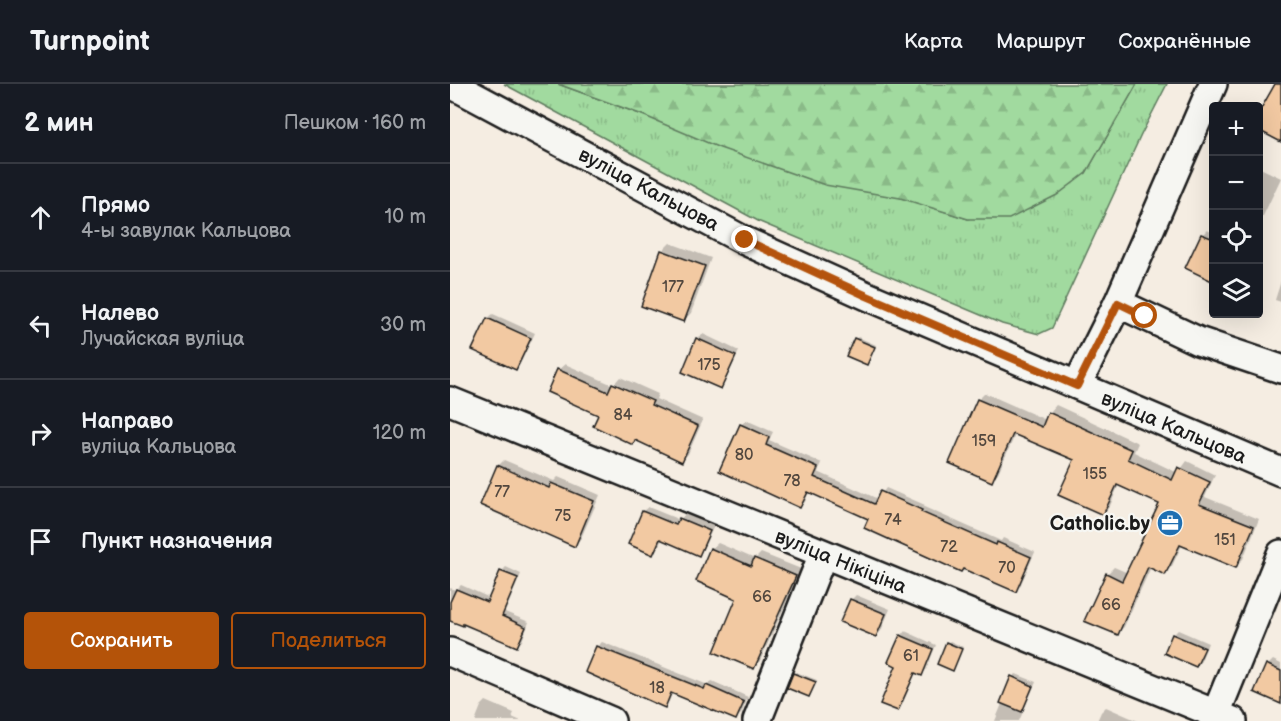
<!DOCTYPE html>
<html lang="ru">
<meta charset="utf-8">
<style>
body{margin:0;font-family:"Balsamiq Sans",sans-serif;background:#20242c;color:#f1f3f6}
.controls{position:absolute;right:18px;top:18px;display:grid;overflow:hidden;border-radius:6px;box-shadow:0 6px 24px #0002}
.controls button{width:54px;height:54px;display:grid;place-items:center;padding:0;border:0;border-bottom:2px solid #363941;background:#171b24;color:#f1f3f6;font:30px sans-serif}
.stop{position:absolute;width:18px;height:18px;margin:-14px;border:4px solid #b45309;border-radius:50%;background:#fff}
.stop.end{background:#b45309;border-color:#fff;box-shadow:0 2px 6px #0008}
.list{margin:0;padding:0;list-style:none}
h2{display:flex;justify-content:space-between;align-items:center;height:78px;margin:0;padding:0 24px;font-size:26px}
h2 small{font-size:20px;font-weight:400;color:#9ea1a6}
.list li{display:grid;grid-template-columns:39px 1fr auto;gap:18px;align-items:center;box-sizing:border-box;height:108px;padding:0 24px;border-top:2px solid #363941}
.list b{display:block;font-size:22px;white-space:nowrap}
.list p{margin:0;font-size:20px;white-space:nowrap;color:#9ea1a6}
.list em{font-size:20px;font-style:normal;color:#9ea1a6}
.actions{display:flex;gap:12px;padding:18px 24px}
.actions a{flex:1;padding:14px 0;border:2px solid #b45309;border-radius:6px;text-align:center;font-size:21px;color:#b45309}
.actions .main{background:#b45309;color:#fff}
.icon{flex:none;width:33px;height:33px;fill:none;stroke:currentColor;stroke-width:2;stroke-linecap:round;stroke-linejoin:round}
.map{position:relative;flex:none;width:831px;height:637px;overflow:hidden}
header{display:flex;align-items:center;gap:36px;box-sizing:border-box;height:84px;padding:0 30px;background:#171b24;border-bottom:2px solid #363941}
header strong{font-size:28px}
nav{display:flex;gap:33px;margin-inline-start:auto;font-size:21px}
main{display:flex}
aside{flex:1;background:#171b24}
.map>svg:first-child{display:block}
</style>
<header>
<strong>Turnpoint</strong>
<nav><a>Карта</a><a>Маршрут</a><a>Сохранённые</a></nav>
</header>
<main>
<aside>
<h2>2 мин<small>Пешком · 160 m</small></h2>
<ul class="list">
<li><svg class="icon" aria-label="ahead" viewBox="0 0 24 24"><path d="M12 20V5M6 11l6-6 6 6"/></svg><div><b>Прямо</b><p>4-ы завулак Кальцова</p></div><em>10 m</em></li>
<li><svg class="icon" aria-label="left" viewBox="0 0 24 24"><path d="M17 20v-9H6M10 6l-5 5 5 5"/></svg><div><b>Налево</b><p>Лучайская вуліца</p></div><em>30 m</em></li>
<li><svg class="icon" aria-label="right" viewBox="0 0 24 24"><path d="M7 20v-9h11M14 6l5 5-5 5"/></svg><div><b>Направо</b><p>вуліца Кальцова</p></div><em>120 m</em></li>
<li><svg class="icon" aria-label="arrive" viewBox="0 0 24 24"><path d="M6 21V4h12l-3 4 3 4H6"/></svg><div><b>Пункт назначения</b></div></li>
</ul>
<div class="actions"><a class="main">Сохранить</a><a>Поделиться</a></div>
</aside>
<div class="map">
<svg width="831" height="637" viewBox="0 0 831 637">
<defs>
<pattern id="grass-tufts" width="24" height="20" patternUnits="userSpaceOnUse" patternTransform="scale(1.5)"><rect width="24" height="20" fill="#a1da9f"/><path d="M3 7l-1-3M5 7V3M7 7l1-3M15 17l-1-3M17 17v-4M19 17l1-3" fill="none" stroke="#8aba88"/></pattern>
<pattern id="forest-firs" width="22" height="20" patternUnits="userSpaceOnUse" patternTransform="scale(1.5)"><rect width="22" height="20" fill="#a1da9f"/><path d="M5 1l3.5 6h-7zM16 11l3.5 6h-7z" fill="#8aba88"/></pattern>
</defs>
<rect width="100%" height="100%" fill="#f5ede2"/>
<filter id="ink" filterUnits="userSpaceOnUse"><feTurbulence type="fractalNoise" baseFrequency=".0167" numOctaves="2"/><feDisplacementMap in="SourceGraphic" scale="12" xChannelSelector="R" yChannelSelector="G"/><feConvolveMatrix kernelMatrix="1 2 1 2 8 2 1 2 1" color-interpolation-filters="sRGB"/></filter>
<g filter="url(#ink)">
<polygon fill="url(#grass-tufts)" stroke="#5e7b5e" stroke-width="1.5" points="54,0 108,0 190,30 518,135 636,89 687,0 717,0 691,51 602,244 589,250 552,240 310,138"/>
<polygon fill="url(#forest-firs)" stroke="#5e7b5e" stroke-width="1.5" points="108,0 687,0 636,89 607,111 559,135 518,135 450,114 375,101 270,64 190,30"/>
<g fill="#0003">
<polygon points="808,83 831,94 813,132 808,136"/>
<polygon points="757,146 764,149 764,197 737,184 753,150"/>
<polygon points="220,159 261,174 241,229 234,236 212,167"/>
<polygon points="831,197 831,218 825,216"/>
<polygon points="43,230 85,249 70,280 66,285 24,265 38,234"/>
<polygon points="253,250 289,267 275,298 271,303 248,255"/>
<polygon points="408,253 426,261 418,277 406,255"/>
<polygon points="115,280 163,301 170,293 208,310 206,315 253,336 238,370 232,376 187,355 183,359 150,330 108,286"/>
<polygon points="535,309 596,336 600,328 606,321 688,359 684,368 728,389 737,377 765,391 755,413 809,435 793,475 786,482 732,461 722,482 715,489 701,483 674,543 667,549 657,490 664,483 678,489 711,420 669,400 660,422 653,429 626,375 566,349 548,389 541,396 528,316"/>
<polygon points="296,336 323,348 319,356 372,379 368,388 428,415 436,404 475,421 474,423 551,457 553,454 585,468 570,502 565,506 420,434 359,407 355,418 350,422 291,341"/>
<polygon points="54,376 104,397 108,393 150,411 131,454 125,461 48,382"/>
<polygon points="198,423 230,436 235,430 264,442 253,465 249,470 212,454 208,464 203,469 180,459 193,427"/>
<polygon points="268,459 305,475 311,469 351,485 310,577 304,583 288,514 261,465"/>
<polygon points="56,483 71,490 55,528 79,538 72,557 67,561 14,538 0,535 0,504 6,506 11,501 40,514 51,488"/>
<polygon points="406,511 440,525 431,547 426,552 401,516"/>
<polygon points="728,546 758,559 751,577 746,582 723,551"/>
<polygon points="455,547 486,561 476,586 471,590 466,588 452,621 448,626 451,552"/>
<polygon points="500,557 513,563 503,586 498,559"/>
<polygon points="152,558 258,601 262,597 298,613 291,630 286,634 223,608 219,617 214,622 147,563"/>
<polygon points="823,576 831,580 831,618 818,581"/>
<polygon points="346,588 367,596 359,611 344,590"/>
<polygon points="566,590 586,598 569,637 545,637 563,593"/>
<polygon points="36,617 64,629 62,633 71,637 25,637 31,622"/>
<polygon points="656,623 688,637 647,637 651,628"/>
</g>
<g fill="#f2c9a2" stroke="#1c1c1c" stroke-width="1.5">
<polygon points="825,0 831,0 831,58 808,46 808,30"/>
<polygon points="751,150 764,155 764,198 735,184"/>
<polygon points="211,166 255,182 234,238 191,222"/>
<polygon points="37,234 81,254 66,286 22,266"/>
<polygon points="246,254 286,272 271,305 232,288"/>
<polygon points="404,254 425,263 417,281 396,272"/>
<polygon points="107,285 158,308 162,299 203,317 201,321 248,342 232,378 185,356 183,361 143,342 148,331 97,308"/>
<polygon points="527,315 592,343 598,328 682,366 678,375 722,396 728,383 760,398 749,420 804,442 786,484 730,461 715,491 698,483 668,551 634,537 656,489 672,497 709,420 667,401 653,431 608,411 624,376 563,350 542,398 499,379"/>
<polygon points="290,340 319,353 316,361 368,384 364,393 424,420 430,407 472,426 471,428 546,461 547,458 581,473 566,508 513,485 511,488 414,444 418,435 358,408 350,424 269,387"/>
<polygon points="47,381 99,404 101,399 144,417 125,463 30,421"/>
<polygon points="192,427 226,441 229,434 260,447 249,472 210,455 203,471 178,460"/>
<polygon points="260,464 301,482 304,474 346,492 304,585 264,568 286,515 246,497"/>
<polygon points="50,487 68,494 52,532 76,543 67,563 13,540 13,542 0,537 0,518 6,505 37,518"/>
<polygon points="400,515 436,530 426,553 390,538"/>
<polygon points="722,550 755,564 746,583 714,569"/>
<polygon points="450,551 483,565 472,592 465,589 448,627 430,620 446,582 438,578"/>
<polygon points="496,558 512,565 503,587 487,580"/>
<polygon points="146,562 254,605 256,601 294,618 286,636 221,609 215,624 135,588"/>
<polygon points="816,580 831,587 831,620 804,608"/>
<polygon points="343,589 366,598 359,613 337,604"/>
<polygon points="561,592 583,602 572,628 550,619"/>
</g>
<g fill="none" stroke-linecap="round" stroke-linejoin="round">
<defs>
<g id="minor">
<polyline points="1,0 295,157 417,212 831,388"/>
<polyline points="668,219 748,257 831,285"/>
<polyline points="627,301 668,219 763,0"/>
<polyline points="0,317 783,637"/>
<polyline points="0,568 161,637"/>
<polyline points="307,637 373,470"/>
<polyline points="763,637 831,470"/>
</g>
</defs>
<use href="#minor" stroke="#1c1c1c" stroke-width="32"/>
<use href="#minor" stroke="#f6f6f2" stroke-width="27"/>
</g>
</g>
<g fill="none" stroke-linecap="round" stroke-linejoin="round" filter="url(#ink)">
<polyline stroke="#b45309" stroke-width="8" points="295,156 417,212 627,302 668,219 695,232"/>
</g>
<defs>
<symbol id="office-disc" viewBox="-11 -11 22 22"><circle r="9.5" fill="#1f6fb2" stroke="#f6f6f2"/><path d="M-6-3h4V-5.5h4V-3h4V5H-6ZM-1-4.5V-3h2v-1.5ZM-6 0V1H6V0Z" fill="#fff"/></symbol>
</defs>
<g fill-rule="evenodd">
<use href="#office-disc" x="705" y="424" width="30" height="30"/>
</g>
<g text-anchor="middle" stroke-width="4.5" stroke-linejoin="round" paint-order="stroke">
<g font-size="16" fill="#52473e">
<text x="223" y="208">177</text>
<text x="259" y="286">175</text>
<text x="173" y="336">84</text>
<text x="534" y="362">159</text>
<text x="294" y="376">80</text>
<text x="645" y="395">155</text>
<text x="342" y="402">78</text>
<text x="52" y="413">77</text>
<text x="113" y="437">75</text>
<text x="443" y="441">74</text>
<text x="775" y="461">151</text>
<text x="499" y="468">72</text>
<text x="557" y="489">70</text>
<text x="312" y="518">66</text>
<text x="661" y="526">66</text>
<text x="461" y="577">61</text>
<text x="207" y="609">18</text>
</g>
<g font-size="20" fill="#1c1c1c" stroke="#f6f6f2">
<text transform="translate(199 105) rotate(28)" y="7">вуліца Кальцова</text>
<text transform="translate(724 343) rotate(23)" y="7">вуліца Кальцова</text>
<text transform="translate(391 477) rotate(22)" y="7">вуліца Нікіціна</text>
</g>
<g font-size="20" font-weight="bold" fill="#1c1c1c" stroke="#f6f6f2" text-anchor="end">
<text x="700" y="446">Catholic.by</text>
</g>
</g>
</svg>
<div class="controls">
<button>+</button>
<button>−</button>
<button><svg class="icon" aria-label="locate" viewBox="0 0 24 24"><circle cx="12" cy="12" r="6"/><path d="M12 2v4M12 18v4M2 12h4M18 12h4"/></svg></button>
<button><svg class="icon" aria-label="layers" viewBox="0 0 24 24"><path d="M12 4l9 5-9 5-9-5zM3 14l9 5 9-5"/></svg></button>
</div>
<div class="stop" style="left:695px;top:232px"></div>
<div class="stop end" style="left:295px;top:156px"></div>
</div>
</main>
